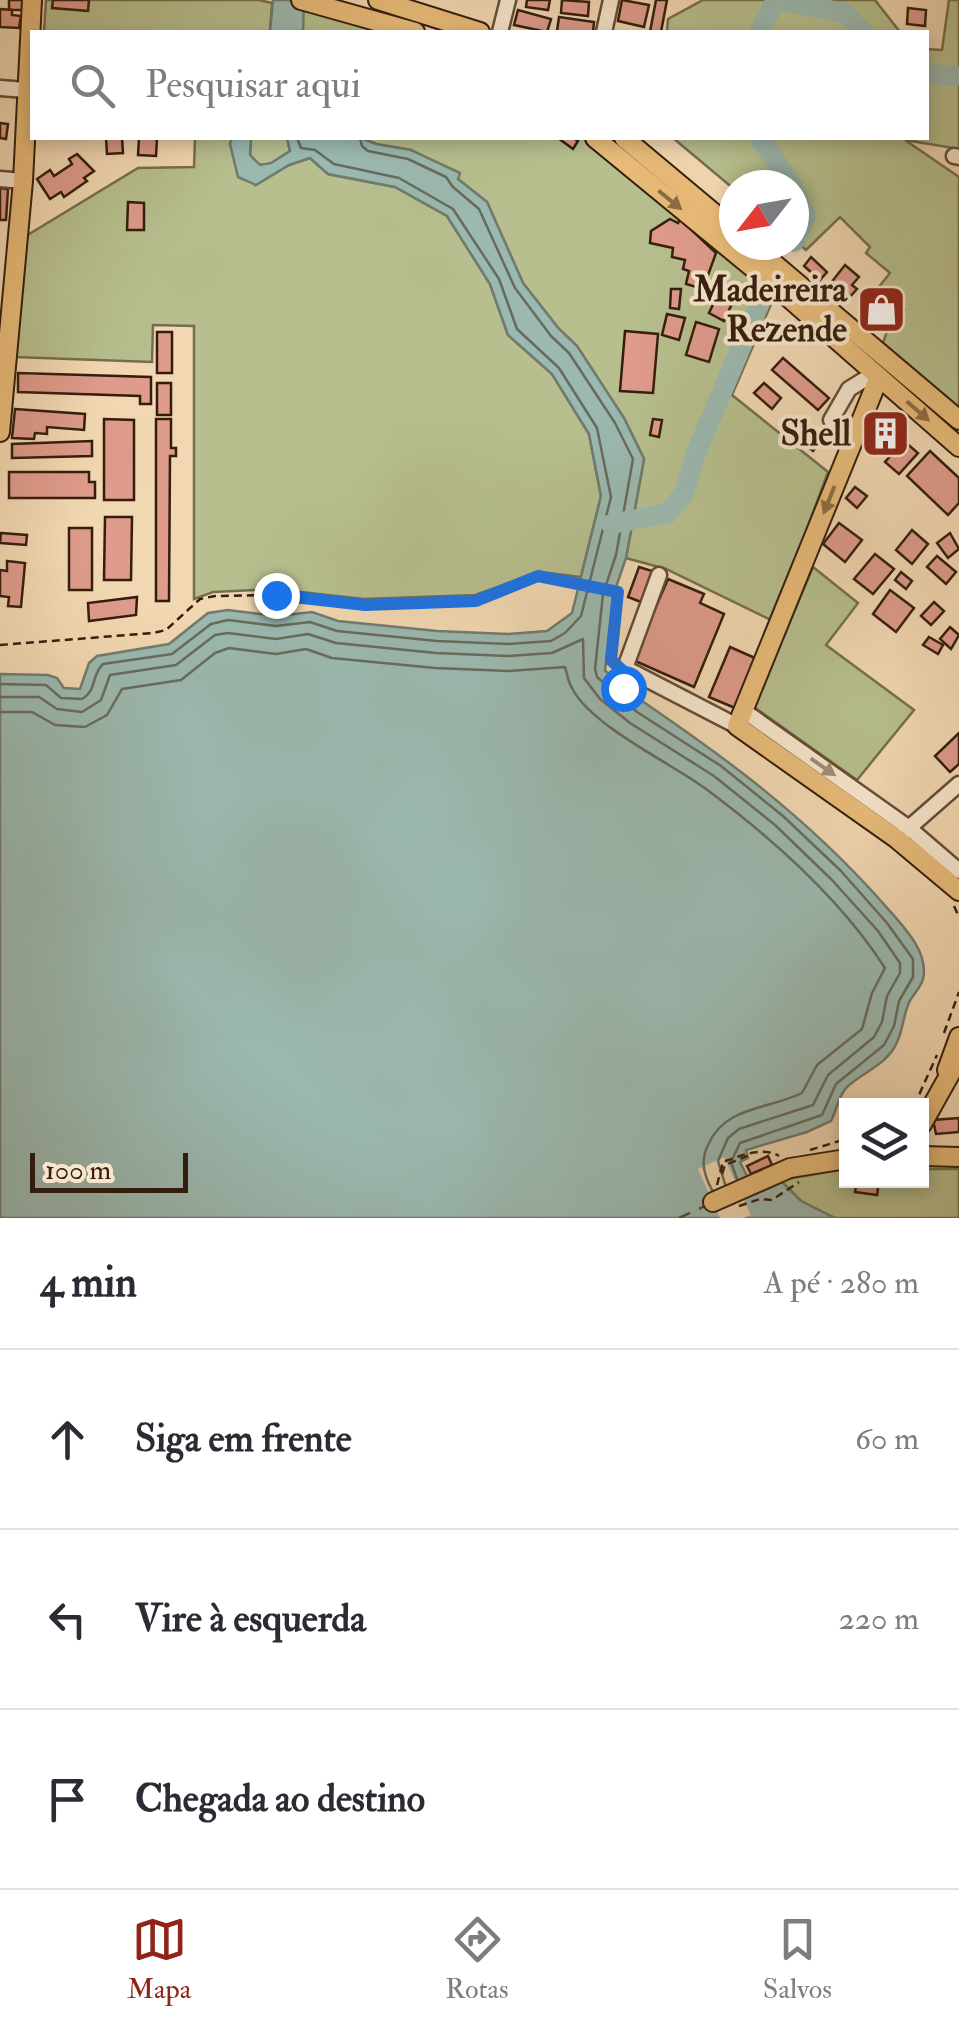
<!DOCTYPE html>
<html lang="pt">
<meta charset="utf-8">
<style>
body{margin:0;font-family:"IM FELL Double Pica",serif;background:#f2f2f3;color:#2b2b33}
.controls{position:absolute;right:30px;bottom:30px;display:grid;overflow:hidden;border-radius:0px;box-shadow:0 5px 15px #0003}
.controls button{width:90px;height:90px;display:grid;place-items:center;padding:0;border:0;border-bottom:2px solid #e1e1e2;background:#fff;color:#2b2b33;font:50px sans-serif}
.compass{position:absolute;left:719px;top:170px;width:90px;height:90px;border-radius:50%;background:#fff;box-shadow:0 5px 15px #0003;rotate:239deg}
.scale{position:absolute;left:30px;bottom:25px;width:158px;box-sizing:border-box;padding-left:10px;border:5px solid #331d0d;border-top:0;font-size:28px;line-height:35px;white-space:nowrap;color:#331d0d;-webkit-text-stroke:8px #f7e6cd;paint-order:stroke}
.stop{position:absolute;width:30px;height:30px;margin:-22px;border:8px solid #1a73e8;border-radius:50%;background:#fff}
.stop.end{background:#1a73e8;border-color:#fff;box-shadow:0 2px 10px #0008}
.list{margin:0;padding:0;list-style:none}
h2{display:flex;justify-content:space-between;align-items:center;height:130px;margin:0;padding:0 40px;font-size:42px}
h2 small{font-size:32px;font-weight:400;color:#7c7c81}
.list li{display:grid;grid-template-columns:65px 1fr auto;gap:30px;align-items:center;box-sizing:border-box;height:180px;padding:0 40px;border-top:2px solid #e1e1e2}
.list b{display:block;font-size:38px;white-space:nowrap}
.list em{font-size:32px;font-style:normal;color:#7c7c81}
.icon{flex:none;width:55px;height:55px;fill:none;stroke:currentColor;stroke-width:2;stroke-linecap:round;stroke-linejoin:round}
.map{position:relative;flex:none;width:959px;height:1218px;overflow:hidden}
.search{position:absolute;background:#fff;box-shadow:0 5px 15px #0003;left:30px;right:30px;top:30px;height:110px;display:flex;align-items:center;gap:25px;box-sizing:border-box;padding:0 35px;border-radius:0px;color:#7c7c81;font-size:38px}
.sheet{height:670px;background:#fff}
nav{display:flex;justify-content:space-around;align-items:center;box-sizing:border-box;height:140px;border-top:2px solid #e1e1e2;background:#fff;font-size:28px;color:#7c7c81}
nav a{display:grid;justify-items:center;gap:5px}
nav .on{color:#8f2418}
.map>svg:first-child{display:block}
</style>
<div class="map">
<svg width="959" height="1218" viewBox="0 0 959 1218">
<rect width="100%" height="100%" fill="#f2d8b2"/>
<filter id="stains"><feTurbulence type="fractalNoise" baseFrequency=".002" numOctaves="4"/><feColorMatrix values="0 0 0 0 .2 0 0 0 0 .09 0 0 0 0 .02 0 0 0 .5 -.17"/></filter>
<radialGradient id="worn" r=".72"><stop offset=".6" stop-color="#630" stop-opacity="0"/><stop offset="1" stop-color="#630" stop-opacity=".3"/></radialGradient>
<g fill="#b7bf8e" stroke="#756e4e" stroke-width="2.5">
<polygon points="46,0 259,0 272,3 270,32 44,32"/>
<polygon points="703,0 875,0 900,32 667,32 668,19"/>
<polygon points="949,0 959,0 959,149 905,140 959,177 959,408 883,343 887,331 904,310 878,288 890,273 866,253 870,247 840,217 806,250 794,240 794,185 734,185 734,189 673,138 926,138 927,49 942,50"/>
<polygon points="302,8 391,32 303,32"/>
<polygon points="195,138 232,138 230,144 255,185 289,165 310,158 328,174 395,187 447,216 490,284 508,335 552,374 589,434 601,496 581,577 540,572 475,595 364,599 274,589 213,592 194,599 194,326 153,325 152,362 15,357 26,236 138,168 194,167"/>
<polygon points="251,138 287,138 290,151 271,164 259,165 250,155"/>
<polygon points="361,138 583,138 684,217 774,297 732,395 828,472 773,621 666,569 626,558 644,459 624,418 577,346 559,329 523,283 487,202 458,179 411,150 376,144"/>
<polygon points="813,567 858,603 826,645 914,710 857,780 754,707"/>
<polygon points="846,1169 846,1180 857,1181 856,1192 877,1194 879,1181 922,1180 922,1169 959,1169 959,1218 835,1218 801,1201 780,1180"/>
</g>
<g fill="#9bb9b0" stroke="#717b6f" stroke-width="2.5">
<polygon points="273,0 304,0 303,32 270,32"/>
<path d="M232,138H251L250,155L260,165L271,163L290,151L287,138H361L376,144L411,150L460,173L458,179L487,202L523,283L559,329L577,346L624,418L644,459L626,558L613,596L605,671L616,677L617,684C715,750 801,811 881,901C898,921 930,950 923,979C921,988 911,996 908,1005C902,1020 903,1034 894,1048C883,1066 862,1073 847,1087C838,1096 837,1110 831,1121L807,1132L746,1150L748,1158L740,1162L755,1192L780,1180L801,1201L835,1218H0V674L48,675L57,678L64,688L80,689L89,663L97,656L169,644L208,613L228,610L276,616L312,612L338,621L437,631L508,634L547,631L572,613L601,496L589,434L552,374L508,335L490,284L447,216L395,187L328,174L310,158L289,165L256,185L238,177L230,144Z"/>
</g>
<polygon fill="#f2d8b2" points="724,1157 751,1215 743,1218 720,1218 698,1169"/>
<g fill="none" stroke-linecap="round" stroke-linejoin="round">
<g stroke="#676b5e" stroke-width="2.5">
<polyline points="360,138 362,146 368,151 408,159 446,177 453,187 479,209 515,288 551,336 569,353 615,423 633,459 616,555 603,594 595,669 597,677 637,712 721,766 783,816 841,871 887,923 913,959 913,977 899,1001 894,1026 884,1045 836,1084 822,1115 740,1143 731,1162 737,1179"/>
<path d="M0,684L46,685L61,698L82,699C97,691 91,675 103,664L172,654L211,624L228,620L276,626L310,622L337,631L437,641L508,644L551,641L565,633L581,616L611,497L597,428L559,368L517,329L499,279L453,209L399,178L334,164L315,150L301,148L297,138"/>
<polyline points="0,697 39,697 57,709 82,712 101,700 110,675 176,665 215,635 228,633 276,639 308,634 336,643 436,653 508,656 552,653 583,639 584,678 600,699 630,723 714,776 775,825 832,880 878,931 900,963 900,973 887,996 882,1022 874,1037 828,1075 813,1105 739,1129 728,1138 718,1161 725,1184"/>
<path d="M0,712H32L55,725L85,727L107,715L122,689L181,680L215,653L229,648L276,654L306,649L332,658L435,668L509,671L565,667C567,673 568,682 572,688C591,726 671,763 706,789C772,838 840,898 885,968L872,993L862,1029L817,1065L802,1093C767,1110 725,1106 708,1145C700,1161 704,1175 712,1190"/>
</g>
<g stroke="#9bb9b0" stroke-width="20">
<polyline points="759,32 776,0 845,13 863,32"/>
<polyline points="926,74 959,76"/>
<polyline points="760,138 792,185"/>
<polyline points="794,190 806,216 794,242"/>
<polyline points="611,524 668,513 684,493 696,453 765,291"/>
</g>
<polyline stroke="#524c3e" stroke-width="2.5" stroke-dasharray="12 10" stroke-linecap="butt" points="679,1218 705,1206"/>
</g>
<g fill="#df9b8b" stroke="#331d0d" stroke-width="2.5">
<polygon points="9,0 24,0 22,10 9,10"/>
<polygon points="53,0 89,0 88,11 52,8"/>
<polygon points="527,0 550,0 548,10 526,7"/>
<polygon points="562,0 589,2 588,16 561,13"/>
<polygon points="622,0 649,5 644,27 618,21"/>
<polygon points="656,0 667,0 661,32 650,32"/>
<polygon points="908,8 926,10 925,26 907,24"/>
<polygon points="0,9 12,10 12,15 21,16 19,28 0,27"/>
<polygon points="518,10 551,19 547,32 514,25"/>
<polygon points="559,17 594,22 593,32 557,31"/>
<polygon points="0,123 8,124 6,139 0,138"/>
<polygon points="106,138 122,138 123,153 107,154"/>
<polygon points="139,138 157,139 156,156 138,155"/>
<polygon points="558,138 573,138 578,141 573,149"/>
<polygon points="77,154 94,171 84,178 87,181 64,197 61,192 50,199 37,179 50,170 54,176 72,164 69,159"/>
<polygon points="0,188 8,189 6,220 0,220"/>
<polygon points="128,202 144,203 144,230 127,230"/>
<polygon points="670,219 678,223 680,219 716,253 703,289 686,284 689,271 683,269 685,260 672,257 673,248 650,243 651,231"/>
<polygon points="811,257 827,272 820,280 804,266"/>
<polygon points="845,265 859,277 852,285 857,289 848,299 830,284"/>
<polygon points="878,288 904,310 887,331 860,308"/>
<polygon points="671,289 681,289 679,309 670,308"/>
<polygon points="720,290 735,297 724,321 709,313"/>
<polygon points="667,314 685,318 679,340 662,335"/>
<polygon points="696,322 719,329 709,362 686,355"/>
<polygon points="625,331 658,334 653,393 620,391"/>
<rect x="157" y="332" width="15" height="41"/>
<polygon points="783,358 829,398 818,410 772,370"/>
<polygon points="18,373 151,377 151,404 140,404 140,396 18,392"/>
<rect x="157" y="383" width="14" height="32"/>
<polygon points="764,383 781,398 772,409 754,393"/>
<polygon points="15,409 85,414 84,430 47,427 47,434 35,433 34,439 12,438"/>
<polygon points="890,416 903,427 886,452 870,438"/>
<polygon points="793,418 821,441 813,451 785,428"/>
<polygon points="104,419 134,420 134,500 104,500"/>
<polygon points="156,419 171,419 171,448 176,448 176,456 170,456 169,601 156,601"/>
<polygon points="653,419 662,420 659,437 650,435"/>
<polygon points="92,441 92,456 12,458 12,444"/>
<polygon points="904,441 918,453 899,474 885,462"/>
<polygon points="930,451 959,478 959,503 948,515 907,476"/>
<polygon points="9,472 89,472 89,482 95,482 95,498 9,498"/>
<polygon points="855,487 867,496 857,508 846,498"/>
<polygon points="105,517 132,517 131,580 104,580"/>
<polygon points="839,523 862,540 845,562 823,544"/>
<rect x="69" y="528" width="23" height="62"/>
<polygon points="912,530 928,544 912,564 896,550"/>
<polygon points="1,533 27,535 26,545 0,543"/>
<polygon points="950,533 959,549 948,558 937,543"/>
<polygon points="875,554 894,569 873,594 854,579"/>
<polygon points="937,556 956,572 946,584 927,567"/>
<polygon points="7,561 25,563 21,607 8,606 9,597 0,596 0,570 7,571"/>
<polygon points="639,567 652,571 641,602 628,597"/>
<polygon points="901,572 912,581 906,589 895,580"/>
<polygon points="668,579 704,594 700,603 724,614 694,687 633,660"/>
<polygon points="890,590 914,608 896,632 873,614"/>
<polygon points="137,597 136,615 89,621 88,603"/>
<polygon points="934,602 944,611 931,625 921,616"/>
<polygon points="950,627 959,635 951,649 940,639"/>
<polygon points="929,637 943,645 938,654 923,645"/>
<polygon points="730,647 755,658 735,708 709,697"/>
<polygon points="959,733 959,764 950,772 935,756"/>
<polygon points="959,1118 959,1132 936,1134 933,1120"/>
<polygon points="768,1156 772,1165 751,1174 747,1166"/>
<polygon points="857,1180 879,1180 877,1195 855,1192"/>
</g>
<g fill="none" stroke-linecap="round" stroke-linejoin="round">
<defs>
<g id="minor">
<polyline points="500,32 508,0"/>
<polyline points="604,32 611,0"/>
<polyline points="0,88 26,90"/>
<polyline points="954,156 959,157"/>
<polyline points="0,179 23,181"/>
<polyline points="831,420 849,389 875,373"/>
<polyline points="625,668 737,726"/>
<polyline points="623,688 625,668 659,575"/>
<polyline points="744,711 909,828 959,871"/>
<polyline points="903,833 959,784"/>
</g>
<g id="major">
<polyline points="301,0 415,32"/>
<polyline points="378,0 480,32"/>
<polyline points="595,138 781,291 959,447"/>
<polyline points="624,138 734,230"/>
<polyline points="752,245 959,420"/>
<polyline points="879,377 737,726 897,839 959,891"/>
<polyline points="0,432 23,181 32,0"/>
<polyline points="947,1070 959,1037"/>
<polyline points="922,1124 959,1058"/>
<polyline points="922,1156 959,1157"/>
<polyline points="713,1202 790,1168 846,1159"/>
</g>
</defs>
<use href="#minor" stroke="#634c36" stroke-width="19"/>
<use href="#major" stroke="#331d0d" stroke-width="22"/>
<g stroke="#331d0d" stroke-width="2.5" stroke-dasharray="8 5" stroke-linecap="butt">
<polyline points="0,645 153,633 166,630 200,599 215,596 276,595 365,605 477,601 538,577 618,592 611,660 616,664"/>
<polyline points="954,906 959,917"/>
<polyline points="944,1033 959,992"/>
<polyline points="914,1106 937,1055"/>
<polyline points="810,1150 846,1139"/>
<polyline points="722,1174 725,1165 750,1155"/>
<path d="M717,1185L723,1162C740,1156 762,1146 779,1156"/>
<polyline points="739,1206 760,1199 772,1200 799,1182"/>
</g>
<use href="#minor" stroke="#f7e6cd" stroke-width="14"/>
<use href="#major" stroke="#e9bc79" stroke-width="18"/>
</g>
<defs><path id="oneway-solid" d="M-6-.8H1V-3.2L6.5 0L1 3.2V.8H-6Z" transform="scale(2.5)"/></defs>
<g fill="#8e6c43">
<use href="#oneway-solid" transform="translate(670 200) rotate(39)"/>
<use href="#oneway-solid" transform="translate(918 411) rotate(41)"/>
<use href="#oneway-solid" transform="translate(829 500) rotate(112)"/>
</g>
<use fill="#9f8c77" href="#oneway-solid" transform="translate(823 767) rotate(35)"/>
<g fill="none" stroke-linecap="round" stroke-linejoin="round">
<polyline stroke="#1a73e8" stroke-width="12" points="276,595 365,605 476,601 538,576 618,592 611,660 624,672 623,688"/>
</g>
<defs>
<symbol id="shop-square" viewBox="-11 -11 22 22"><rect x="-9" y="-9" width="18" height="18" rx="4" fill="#8f2418" stroke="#f7e6cd"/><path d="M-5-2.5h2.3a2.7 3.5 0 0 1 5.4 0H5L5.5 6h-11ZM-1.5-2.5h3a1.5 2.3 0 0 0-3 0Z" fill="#fff"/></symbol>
<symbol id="building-square" viewBox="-11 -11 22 22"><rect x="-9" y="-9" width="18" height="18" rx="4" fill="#8f2418" stroke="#f7e6cd"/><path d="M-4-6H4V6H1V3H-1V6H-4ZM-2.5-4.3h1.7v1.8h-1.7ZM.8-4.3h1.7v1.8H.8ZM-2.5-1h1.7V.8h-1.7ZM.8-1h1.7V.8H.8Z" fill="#fff"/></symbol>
</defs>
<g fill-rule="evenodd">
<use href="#shop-square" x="854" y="282" width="55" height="55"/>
<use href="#building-square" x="858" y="406" width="55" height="55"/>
</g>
<g text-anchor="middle" stroke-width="8" stroke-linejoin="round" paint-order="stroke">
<g font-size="35" font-weight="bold" fill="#331d0d" stroke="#f7e6cd" text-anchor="end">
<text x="847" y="301">Madeireira<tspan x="847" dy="40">Rezende</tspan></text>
<text x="851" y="445">Shell</text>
</g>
</g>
<rect width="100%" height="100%" filter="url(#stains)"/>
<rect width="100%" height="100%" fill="url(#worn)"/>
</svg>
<div class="controls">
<button><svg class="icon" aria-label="layers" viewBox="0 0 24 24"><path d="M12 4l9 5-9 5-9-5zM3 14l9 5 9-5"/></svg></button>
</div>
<svg class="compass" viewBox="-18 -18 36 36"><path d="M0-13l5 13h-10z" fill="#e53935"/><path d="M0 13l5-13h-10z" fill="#7c7c81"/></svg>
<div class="scale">100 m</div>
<div class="stop" style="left:623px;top:688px"></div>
<div class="stop end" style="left:276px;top:595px"></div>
<div class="search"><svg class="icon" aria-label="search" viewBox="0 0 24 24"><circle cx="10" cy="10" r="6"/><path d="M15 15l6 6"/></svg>Pesquisar aqui</div>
</div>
<section class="sheet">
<h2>4 min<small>A pé · 280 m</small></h2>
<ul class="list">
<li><svg class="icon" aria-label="ahead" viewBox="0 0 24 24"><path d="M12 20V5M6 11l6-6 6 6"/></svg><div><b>Siga em frente</b></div><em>60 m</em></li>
<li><svg class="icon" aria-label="left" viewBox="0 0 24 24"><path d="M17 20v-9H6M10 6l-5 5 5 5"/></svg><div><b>Vire à esquerda</b></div><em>220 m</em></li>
<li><svg class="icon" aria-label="arrive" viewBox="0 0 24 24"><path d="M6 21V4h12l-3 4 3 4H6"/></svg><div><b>Chegada ao destino</b></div></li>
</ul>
</section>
<nav>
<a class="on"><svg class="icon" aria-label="map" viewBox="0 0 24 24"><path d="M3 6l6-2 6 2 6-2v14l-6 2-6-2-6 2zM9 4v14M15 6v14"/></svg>Mapa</a>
<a><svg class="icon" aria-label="directions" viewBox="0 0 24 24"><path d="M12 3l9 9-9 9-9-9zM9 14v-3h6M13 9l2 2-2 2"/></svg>Rotas</a>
<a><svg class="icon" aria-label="saved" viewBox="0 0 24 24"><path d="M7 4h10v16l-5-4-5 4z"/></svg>Salvos</a>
</nav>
